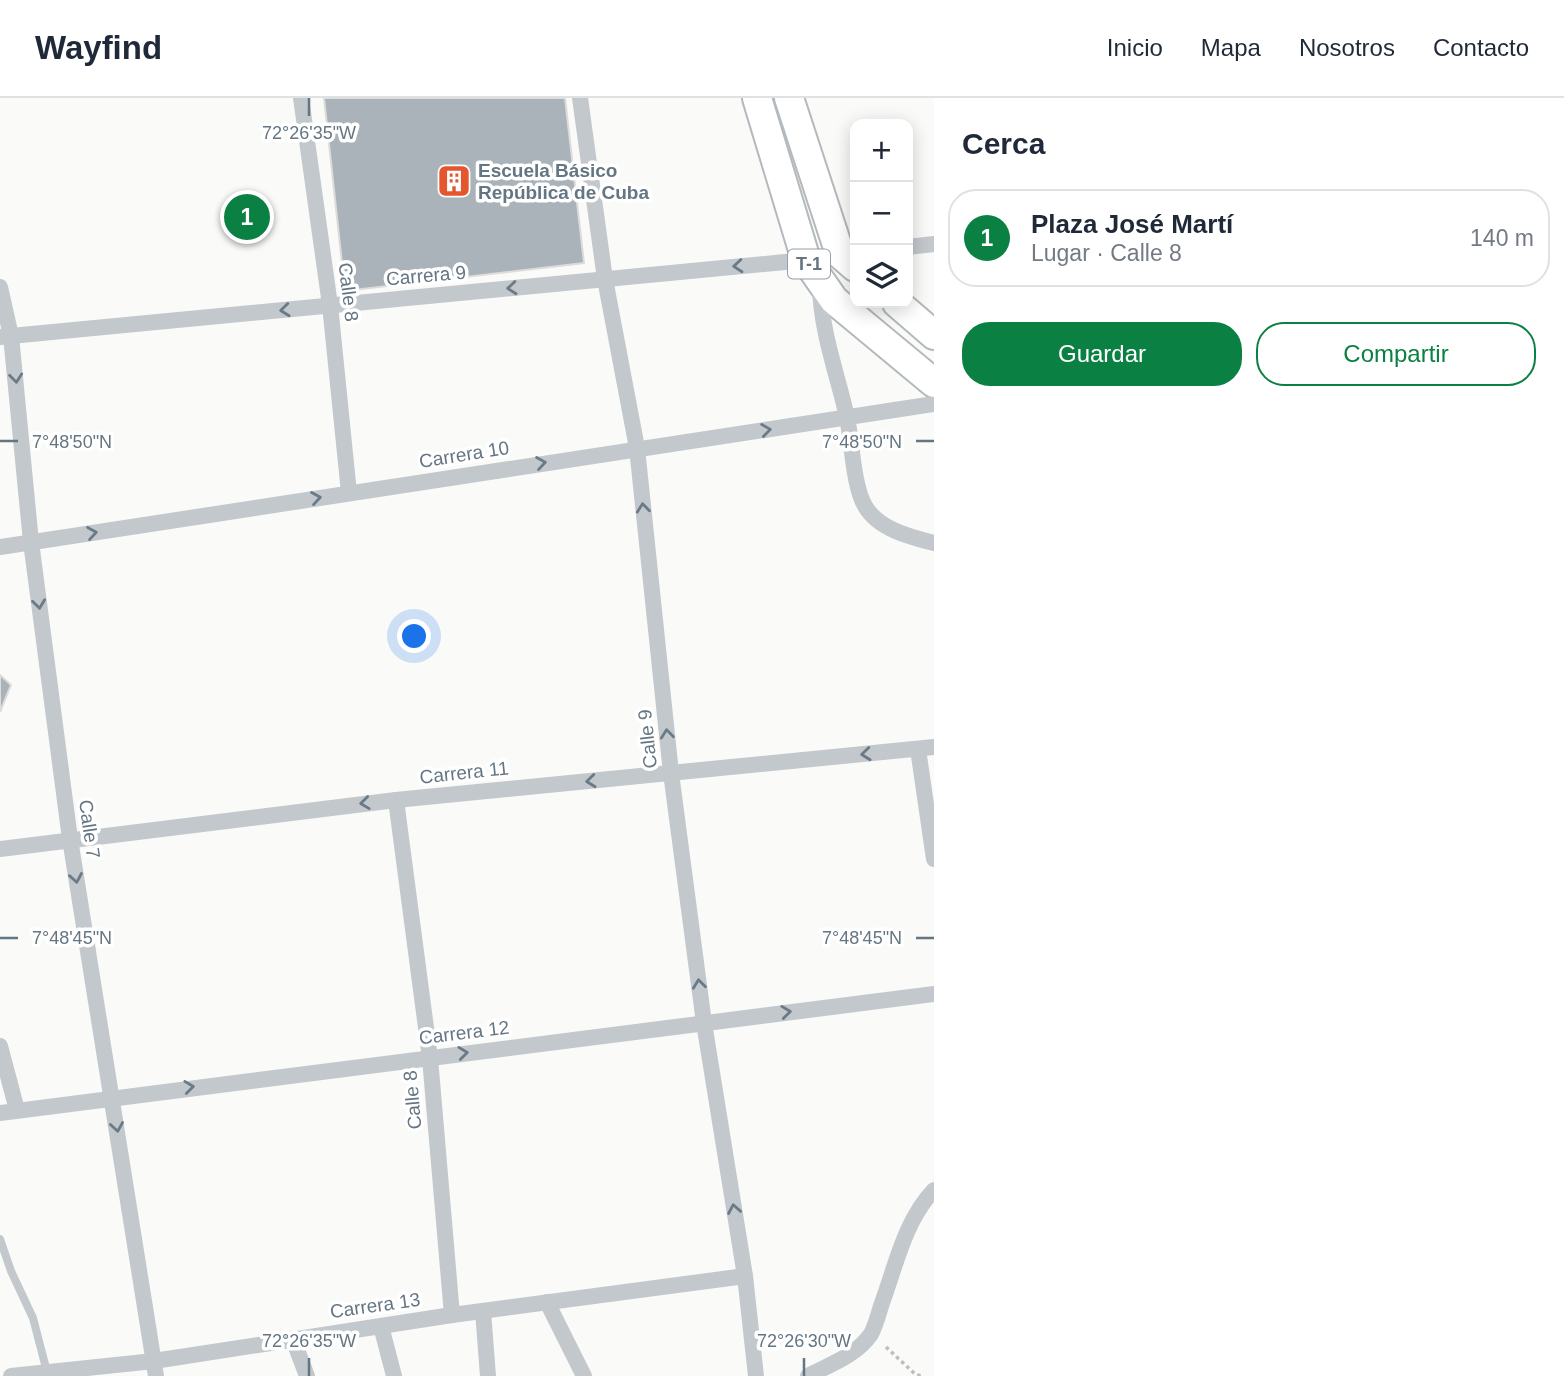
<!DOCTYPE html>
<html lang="es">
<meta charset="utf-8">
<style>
body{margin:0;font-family:Arial,sans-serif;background:#f6f6f7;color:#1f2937}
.controls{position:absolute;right:21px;top:21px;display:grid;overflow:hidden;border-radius:14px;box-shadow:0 4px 18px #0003}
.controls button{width:63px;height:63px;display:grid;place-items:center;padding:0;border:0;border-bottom:2px solid #e0e1e3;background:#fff;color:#1f2937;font:35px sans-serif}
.you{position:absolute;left:415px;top:539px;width:24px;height:24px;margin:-18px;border:5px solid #fff;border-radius:50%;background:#1a73e8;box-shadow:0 0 0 10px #1a73e833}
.badge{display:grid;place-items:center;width:46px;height:46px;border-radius:50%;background:#0b8043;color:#fff;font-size:23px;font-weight:700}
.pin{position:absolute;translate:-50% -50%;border:4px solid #fff;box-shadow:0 2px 7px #0006}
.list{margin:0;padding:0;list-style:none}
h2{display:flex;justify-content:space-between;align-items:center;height:91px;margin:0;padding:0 28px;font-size:30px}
h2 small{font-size:23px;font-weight:400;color:#747a83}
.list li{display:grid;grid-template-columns:46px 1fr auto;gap:21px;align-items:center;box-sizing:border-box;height:98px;margin:0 14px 14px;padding:0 14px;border:2px solid #e0e1e3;border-radius:28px}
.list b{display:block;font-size:26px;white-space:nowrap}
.list p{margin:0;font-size:23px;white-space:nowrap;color:#747a83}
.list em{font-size:23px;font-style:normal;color:#747a83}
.actions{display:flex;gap:14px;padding:21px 28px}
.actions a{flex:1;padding:16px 0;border:2px solid #0b8043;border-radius:28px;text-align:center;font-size:24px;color:#0b8043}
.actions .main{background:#0b8043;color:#fff}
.icon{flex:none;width:38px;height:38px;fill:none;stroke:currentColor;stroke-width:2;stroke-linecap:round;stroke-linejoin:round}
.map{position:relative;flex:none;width:934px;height:1278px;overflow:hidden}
header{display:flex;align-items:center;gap:42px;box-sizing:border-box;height:98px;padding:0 35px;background:#fff;border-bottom:2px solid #e0e1e3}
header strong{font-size:33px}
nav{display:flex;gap:38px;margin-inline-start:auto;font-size:24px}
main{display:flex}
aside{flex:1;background:#fff}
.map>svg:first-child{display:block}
</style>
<header>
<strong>Wayfind</strong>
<nav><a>Inicio</a><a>Mapa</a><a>Nosotros</a><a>Contacto</a></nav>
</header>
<main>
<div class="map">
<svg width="934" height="1278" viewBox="0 0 934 1278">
<rect width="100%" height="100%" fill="#fafaf8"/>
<g fill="#aab3b9" stroke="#dcdcda" stroke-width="2">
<polygon points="324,0 565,0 584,165 345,193"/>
<polygon points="0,577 11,587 0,614"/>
</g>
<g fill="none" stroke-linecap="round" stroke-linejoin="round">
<defs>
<g id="trunk">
<polyline points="757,0 806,162 834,202 934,285"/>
<polyline points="789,0 840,156 855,169"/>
<polyline points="897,205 934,237"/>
</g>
</defs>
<use href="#trunk" stroke="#b4b9bd" stroke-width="32"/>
<polyline stroke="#bbbfc2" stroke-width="3.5" stroke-dasharray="3.5 3.5" stroke-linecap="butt" points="886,1249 915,1276 921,1278"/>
<polyline stroke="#c3c8cc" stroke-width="8" points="0,1141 11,1173 33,1220 47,1274"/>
<g stroke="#c3c8cc" stroke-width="16">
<polyline points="301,0 330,207 349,395"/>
<polyline points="580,0 605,181 637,350 671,675 704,925 745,1178 756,1278"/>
<polyline points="908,149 934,146"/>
<path d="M820,188C821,234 837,275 847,319C852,343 853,388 865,408C878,431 910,439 934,445"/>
<polyline points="0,189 11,238 31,444 70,741 156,1278"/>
<polyline points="0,239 806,162 847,156"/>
<polyline points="0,449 934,306"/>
<polyline points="918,651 934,761"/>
<polyline points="396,702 430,960 452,1217"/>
<polyline points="0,751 396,702 934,649"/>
<polyline points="0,948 17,1012"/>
<polyline points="0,1015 934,896"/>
<polyline points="547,1204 584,1278"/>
<polyline points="483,1213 488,1278"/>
<polyline points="381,1228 394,1278"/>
<polyline points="293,1241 307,1278"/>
<polyline points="11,1278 154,1263 452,1217 745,1178"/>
<path d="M808,1278C829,1267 857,1257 871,1236C876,1227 879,1214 882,1205C896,1167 905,1122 934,1092"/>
</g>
<use href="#trunk" stroke="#fff" stroke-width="28"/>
</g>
<defs><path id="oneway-chevron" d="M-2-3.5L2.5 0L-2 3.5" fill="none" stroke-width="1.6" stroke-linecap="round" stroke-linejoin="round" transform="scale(1.75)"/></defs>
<g stroke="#6a7a87">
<use href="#oneway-chevron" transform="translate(738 168) rotate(175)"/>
<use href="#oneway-chevron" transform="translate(512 190) rotate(175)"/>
<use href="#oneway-chevron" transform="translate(285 212) rotate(174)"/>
<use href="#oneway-chevron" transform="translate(16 280) rotate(84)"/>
<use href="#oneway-chevron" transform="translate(766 332) rotate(-8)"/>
<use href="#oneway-chevron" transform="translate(541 365) rotate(-9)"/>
<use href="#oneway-chevron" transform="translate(316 400) rotate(-9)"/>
<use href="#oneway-chevron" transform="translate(643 410) rotate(-96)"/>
<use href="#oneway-chevron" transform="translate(92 435) rotate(-9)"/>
<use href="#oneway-chevron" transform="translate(39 506) rotate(83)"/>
<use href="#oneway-chevron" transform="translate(667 636) rotate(-96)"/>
<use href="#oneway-chevron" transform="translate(866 656) rotate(174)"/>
<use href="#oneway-chevron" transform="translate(591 683) rotate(174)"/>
<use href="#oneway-chevron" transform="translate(365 705) rotate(173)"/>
<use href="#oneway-chevron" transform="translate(76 780) rotate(80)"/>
<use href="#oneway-chevron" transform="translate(699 886) rotate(-97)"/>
<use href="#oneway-chevron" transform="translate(786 914) rotate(-7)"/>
<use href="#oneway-chevron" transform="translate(463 955) rotate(-7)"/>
<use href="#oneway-chevron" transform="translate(189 989) rotate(-7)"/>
<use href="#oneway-chevron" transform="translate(117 1029) rotate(81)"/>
<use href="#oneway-chevron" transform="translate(734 1111) rotate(-100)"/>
</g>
<path fill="none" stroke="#657683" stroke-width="2.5" d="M309,0V18M0,343H18M916,343H934M0,840H18M916,840H934M309,1260V1278M804,1260V1278"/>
<defs>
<symbol id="building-square" viewBox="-11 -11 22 22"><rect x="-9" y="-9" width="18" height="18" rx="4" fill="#e4572e" stroke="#fff"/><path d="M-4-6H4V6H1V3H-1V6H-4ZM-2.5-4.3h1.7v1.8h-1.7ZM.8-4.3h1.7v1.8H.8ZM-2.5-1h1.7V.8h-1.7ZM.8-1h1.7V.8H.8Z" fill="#fff"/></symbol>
</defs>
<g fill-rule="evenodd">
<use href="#building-square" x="435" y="64" width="38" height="38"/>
</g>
<g text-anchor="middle" stroke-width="7" stroke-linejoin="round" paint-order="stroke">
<rect fill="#fff" stroke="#939fa8" stroke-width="2" x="788" y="151.5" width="42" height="29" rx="5"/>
<g font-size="18" font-weight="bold" fill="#657683">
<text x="809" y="172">T-1</text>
</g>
<g font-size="19" font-weight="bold" fill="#657683" stroke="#fff" text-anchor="start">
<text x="478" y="79">Escuela Básico<tspan x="478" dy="22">República de Cuba</tspan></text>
</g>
<g font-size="19" fill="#657683" stroke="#fff">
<text transform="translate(426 177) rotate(-5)" y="7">Carrera 9</text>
<text transform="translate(349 194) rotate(83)" y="7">Calle 8</text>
<text transform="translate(464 356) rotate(-9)" y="7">Carrera 10</text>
<text transform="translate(647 641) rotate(-96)" y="7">Calle 9</text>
<text transform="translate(464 674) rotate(-6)" y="7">Carrera 11</text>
<text transform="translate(90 731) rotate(82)" y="7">Calle 7</text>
<text transform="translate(464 934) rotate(-7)" y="7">Carrera 12</text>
<text transform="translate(412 1002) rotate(-95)" y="7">Calle 8</text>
<text transform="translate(375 1207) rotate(-8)" y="7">Carrera 13</text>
</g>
</g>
<g font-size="18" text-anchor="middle" fill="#657683" stroke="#fff" stroke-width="7" stroke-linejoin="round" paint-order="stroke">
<text x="309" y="41">72°26'35"W</text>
<text x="72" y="350">7°48'50"N</text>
<text x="862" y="350">7°48'50"N</text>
<text x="72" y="846">7°48'45"N</text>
<text x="862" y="846">7°48'45"N</text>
<text x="309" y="1249">72°26'35"W</text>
<text x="804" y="1249">72°26'30"W</text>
</g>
</svg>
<div class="controls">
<button>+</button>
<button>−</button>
<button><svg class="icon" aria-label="layers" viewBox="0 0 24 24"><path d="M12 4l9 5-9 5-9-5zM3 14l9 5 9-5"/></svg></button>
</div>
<div class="you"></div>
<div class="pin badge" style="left:247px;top:119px">1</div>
</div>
<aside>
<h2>Cerca<small></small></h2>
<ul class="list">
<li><span class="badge">1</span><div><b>Plaza José Martí</b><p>Lugar · Calle 8</p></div><em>140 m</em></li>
</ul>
<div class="actions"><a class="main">Guardar</a><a>Compartir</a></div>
</aside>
</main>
